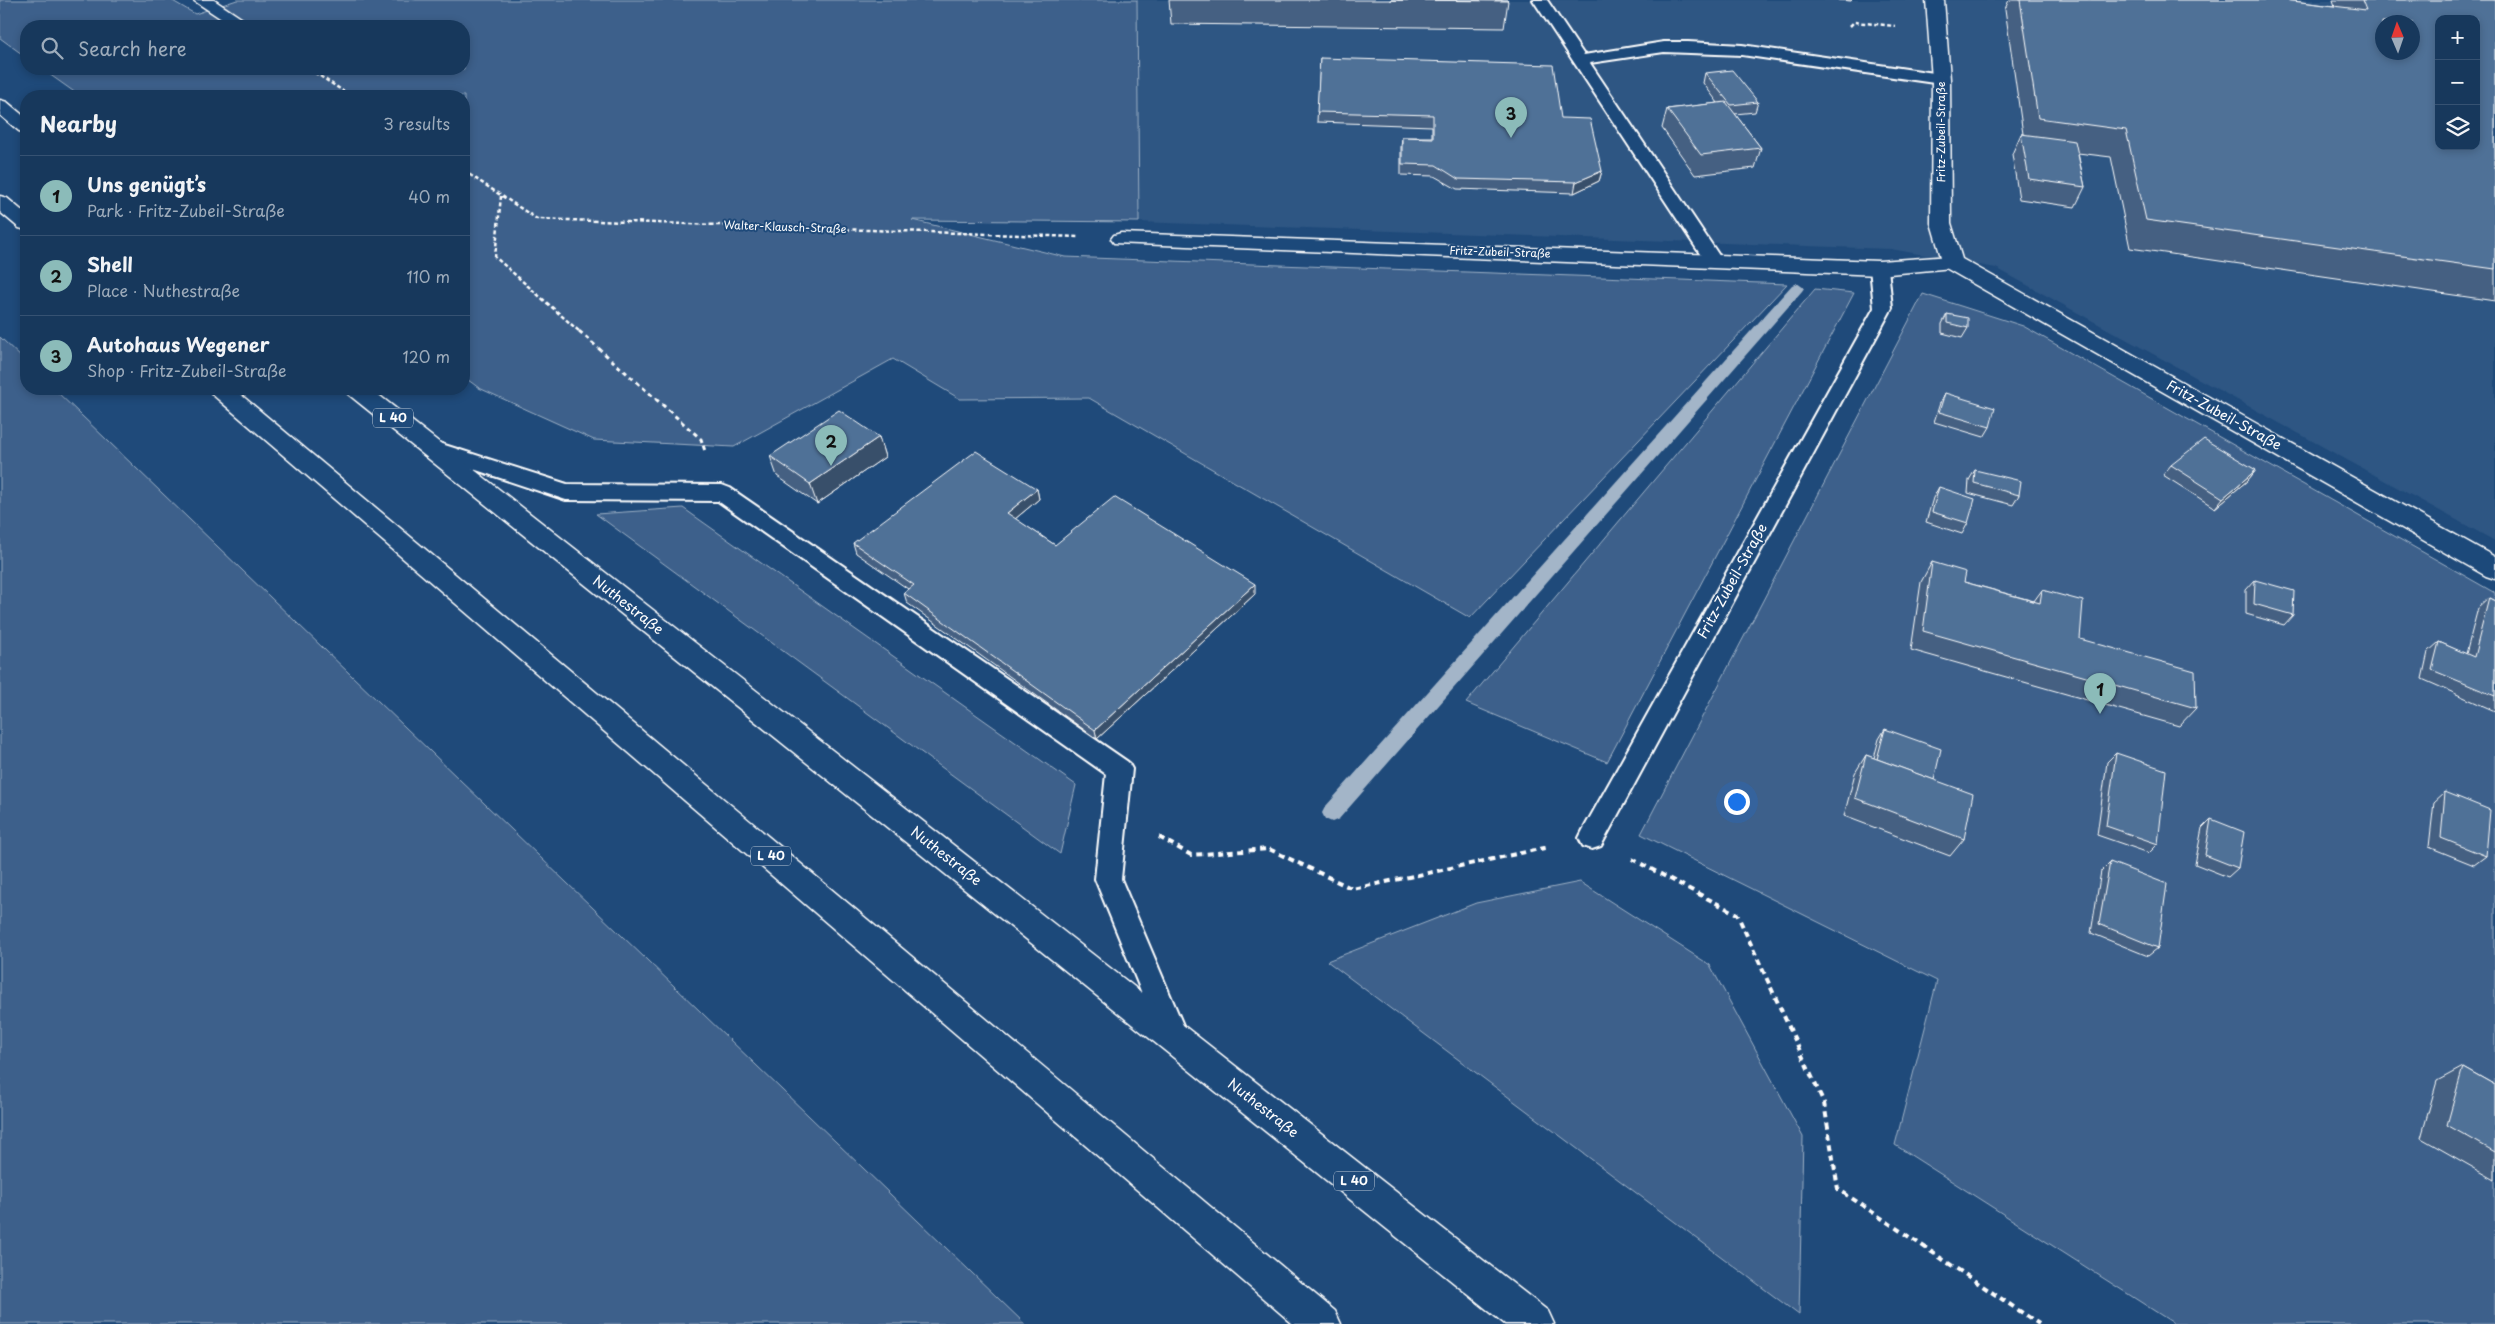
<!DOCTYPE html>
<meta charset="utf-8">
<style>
body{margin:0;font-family:"Playpen Sans",sans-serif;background:#244365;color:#f1f3f6}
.controls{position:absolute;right:15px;top:15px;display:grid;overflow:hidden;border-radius:10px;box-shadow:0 2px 8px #0003}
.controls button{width:45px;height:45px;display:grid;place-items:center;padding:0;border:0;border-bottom:1px solid #365272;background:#17385c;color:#f1f3f6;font:25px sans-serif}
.compass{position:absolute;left:2375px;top:15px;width:45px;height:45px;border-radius:50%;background:#17385c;box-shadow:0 2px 8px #0003;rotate:358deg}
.you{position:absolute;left:1736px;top:801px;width:18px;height:18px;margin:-12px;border:4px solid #fff;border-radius:50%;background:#1a73e8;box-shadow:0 0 0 8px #1a73e833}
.badge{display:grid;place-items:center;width:32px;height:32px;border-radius:50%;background:#8bbbb9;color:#111;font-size:16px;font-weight:700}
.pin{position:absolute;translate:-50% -41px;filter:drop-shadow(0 1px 2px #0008)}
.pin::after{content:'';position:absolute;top:26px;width:18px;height:15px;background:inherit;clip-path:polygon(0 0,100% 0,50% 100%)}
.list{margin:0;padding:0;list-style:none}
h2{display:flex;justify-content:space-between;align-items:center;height:65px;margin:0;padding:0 20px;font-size:21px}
h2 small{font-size:16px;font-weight:400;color:#9eacbb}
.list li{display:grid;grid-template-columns:32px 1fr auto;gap:15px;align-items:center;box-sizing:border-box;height:80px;padding:0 20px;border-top:1px solid #365272}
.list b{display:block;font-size:19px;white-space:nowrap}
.list p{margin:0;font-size:16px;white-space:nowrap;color:#9eacbb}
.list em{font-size:16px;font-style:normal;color:#9eacbb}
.icon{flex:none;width:28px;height:28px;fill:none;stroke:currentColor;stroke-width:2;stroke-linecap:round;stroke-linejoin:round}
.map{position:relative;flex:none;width:2495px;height:1324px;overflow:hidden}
.search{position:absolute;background:#17385c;box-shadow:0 2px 8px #0003;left:20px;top:20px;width:450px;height:55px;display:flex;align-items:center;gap:12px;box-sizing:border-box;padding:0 18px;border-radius:20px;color:#9eacbb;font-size:19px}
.panel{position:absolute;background:#17385c;box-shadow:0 2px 8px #0003;left:20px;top:90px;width:450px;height:305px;border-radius:20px}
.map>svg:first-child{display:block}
</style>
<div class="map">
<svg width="2495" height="1324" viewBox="0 0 2495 1324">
<rect width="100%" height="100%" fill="#1f4a7a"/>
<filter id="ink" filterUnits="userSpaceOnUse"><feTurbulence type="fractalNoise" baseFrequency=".02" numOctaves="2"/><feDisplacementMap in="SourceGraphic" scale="10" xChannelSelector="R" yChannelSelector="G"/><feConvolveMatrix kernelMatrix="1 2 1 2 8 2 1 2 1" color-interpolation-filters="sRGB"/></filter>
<g filter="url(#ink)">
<path fill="#2e5683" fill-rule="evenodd" d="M1137,0H2495V541L1996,268L1891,249L1139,222ZM2439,19H2476V146H2439ZM2382,22H2412V52H2382Z"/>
<g fill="#3c618b" stroke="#9eb0c5">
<polygon points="0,0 171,0 195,14 237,0 1137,0 1139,222 912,220 1065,257 1787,284 1470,618 1089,398 960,399 893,359 734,447 594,440 479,388 464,377 464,96 80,96 42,69 464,69 464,26 26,26 26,57 0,38"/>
<polygon points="1815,289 1854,293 1607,762 1466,703"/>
<polygon points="1923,294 2023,326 2495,593 2495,1324 2175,1324 1895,1145 1937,981 1641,834"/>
<polygon points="0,337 26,362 26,389 54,389 1025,1324 0,1324"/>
<polygon points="683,508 1076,785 1060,854 596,514"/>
<polygon points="1580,882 1710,965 1803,1137 1799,1315 1327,961 1476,903"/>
</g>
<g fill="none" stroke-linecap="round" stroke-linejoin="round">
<polygon fill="#a3b5c8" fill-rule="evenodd" points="1797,283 1804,288 1802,291 1339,819 1332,822 1325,819 1322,813 1325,807 1792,285"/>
<defs>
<g id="service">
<polygon points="1533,0 1547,0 1584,55 1664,42 1688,42 1742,45 1941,74 1949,79 1941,84 1742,55 1664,52 1590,63 1722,260 1719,264 1707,264 1704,260"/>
<polygon points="1879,262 1886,264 1888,268 1892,308 1601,846 1592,849 1583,846 1579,838 1583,830 1874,308 1870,268 1872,264"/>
<polygon points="429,440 567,484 722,485 730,488 1128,762 1132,769 1121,879 1188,1037 1184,1047 1174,1051 1164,1047 1095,879 1106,774 718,501 566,500 422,452 419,447 422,442"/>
</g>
<g id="minor">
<polygon points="193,0 214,0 253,26 232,26"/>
<polygon points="1121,233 1879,261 1952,256 1960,257 1963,262 1960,267 1952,268 1879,275 1114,243 1111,239 1114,235"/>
</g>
<polygon id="tertiary" points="1926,0 1944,0 1950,79 1951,223 1962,259 2495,557 2495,579 2486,576 1944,267 1931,223 1932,79"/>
<g id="trunk">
<polygon points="0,100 7,102 26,118 26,133 19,131 0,115"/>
<polygon points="0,196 7,198 26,214 26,230 19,228 0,212"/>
<polygon points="209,389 234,389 1335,1311 1341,1324 1293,1324 212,394"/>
<polygon points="345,389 371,389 1548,1311 1554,1324 1505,1324 348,394"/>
</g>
</defs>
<use href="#service" stroke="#fff" stroke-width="4"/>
<use href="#minor" stroke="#fff" stroke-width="3"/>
<use href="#tertiary" stroke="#fff" stroke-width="3"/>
<use href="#trunk" stroke="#fff" stroke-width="3"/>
<g stroke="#fff" stroke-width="2.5" stroke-dasharray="4 2.5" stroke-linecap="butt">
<polyline points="1850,26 1854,22 1895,26"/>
<polyline points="309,69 351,96"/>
<polyline points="464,171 537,219 1079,237"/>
<polyline points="501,196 495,257 580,332"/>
</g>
<polyline stroke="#fff" stroke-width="3" stroke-dasharray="4.5 4" stroke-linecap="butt" points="579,331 701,439 705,451"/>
<g stroke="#fff" stroke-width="4" stroke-dasharray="6 4.5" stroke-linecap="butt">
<polyline points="1159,837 1191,855 1269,849 1353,889 1549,847"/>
<polyline points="1632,859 1737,914 1824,1103 1838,1189 2039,1324"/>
</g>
<use href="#service" fill="#1f4a7a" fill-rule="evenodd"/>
<use href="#minor" fill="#1f4a7a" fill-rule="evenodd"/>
<use href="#tertiary" fill="#1f4a7a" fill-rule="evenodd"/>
<use href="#trunk" fill="#1f4a7a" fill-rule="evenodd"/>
</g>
<g fill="#456182" stroke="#fff">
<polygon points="1169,0 1507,0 1508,1 1504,28 1171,24"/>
<polygon points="1839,0 1852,0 1851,1"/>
<polygon points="2009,0 2284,0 2335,6 2333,0 2495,0 2495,301 2130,248 2111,157 2078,153 2085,187 2075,207 2019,199 2012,154 2021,134 2023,134 2005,9"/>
<polygon points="1320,58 1561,118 1602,171 1599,181 1574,193 1457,189 1434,176 1401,175 1401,147 1402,137 1432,137 1432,126 1317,122"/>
<polygon points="1705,73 1758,102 1755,112 1735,114 1761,148 1755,168 1695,175 1662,128 1667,109 1718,103 1703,83"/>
<polygon points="1947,314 1968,328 1962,338 1942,333 1942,324"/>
<polygon points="1945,393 1990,427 1984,437 1934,422 1940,403"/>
<polygon points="879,437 885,457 817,504 777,476 770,456"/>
<polygon points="2171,465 2256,470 2248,480 2215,508 2163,475"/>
<polygon points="1975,470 2019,495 2013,505 1968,493 1969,480"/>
<polygon points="1939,487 1968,523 1962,534 1926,522 1933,498"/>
<polygon points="1037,489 1039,499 1015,519 1055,545 1255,594 1097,739 907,603 904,593 908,589 856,553 853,543"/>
<polygon points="1932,562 1964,582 2034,601 2042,590 2080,639 2196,708 2179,726 1911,650 1921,582"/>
<polygon points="2255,580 2293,615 2284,625 2246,614 2246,590"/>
<polygon points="2489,598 2495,601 2495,711 2422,679 2428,652 2439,642 2466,654 2478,608"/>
<polygon points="1885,729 1934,780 1964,839 1950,856 1844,816 1855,773 1866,755 1874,758 1879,739"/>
<polygon points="2116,753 2158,844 2149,853 2097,835 2107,762"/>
<polygon points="2445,792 2486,856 2474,865 2429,847 2434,802"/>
<polygon points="2211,819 2238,868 2228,877 2195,864 2202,828"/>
<polygon points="2110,862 2158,948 2148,956 2091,933 2101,871"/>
<polygon points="2463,1067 2495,1085 2495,1180 2421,1138 2437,1081"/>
</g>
<g fill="#384f6a" stroke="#fff">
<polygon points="1602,171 1599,181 1574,193 1576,182"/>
<polygon points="879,437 885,457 817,504 810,484"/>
<polygon points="2256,470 2248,480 2215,508 2223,498"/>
<polygon points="1037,489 1039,499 1009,524 1007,513"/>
<polygon points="1255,584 1255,594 1097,739 1095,730"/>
</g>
<g fill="#507197" stroke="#fff" fill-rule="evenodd">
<polygon points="1390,0 1507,0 1508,1"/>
<path d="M2020,0H2284L2366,10L2362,0H2495V269L2146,220L2126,130L2038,118ZM2439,19H2476V146H2439ZM2382,22H2412V52H2382Z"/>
<polygon points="1320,58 1553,65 1561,118 1590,119 1602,171 1576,182 1458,179 1436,165 1402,164 1402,137 1433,138 1433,115 1317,112"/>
<polygon points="1732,70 1758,102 1731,105 1705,73"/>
<polygon points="1726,102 1761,148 1701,155 1667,109"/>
<polygon points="2021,134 2075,141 2085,187 2029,179"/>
<polygon points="1947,314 1968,318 1968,328 1947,323"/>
<polygon points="1945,393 1995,408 1990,427 1939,412"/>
<polygon points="839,410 879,437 810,484 770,456"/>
<polygon points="2204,439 2256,470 2223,498 2171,465"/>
<polygon points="976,451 1037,489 1007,513 1055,545 1114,497 1255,584 1095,730 904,593 914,585 853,543"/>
<polygon points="1975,470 2021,481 2019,495 1974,483"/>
<polygon points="1939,487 1975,499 1968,523 1932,512"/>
<polygon points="1932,562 1966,572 1964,582 2040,603 2042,590 2083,601 2080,639 2195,671 2196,708 1923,631"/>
<polygon points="2255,580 2294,591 2293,615 2254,604"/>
<polygon points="2489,598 2495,601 2495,696 2432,670 2439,642 2474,657"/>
<polygon points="1885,729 1941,749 1934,780 1877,759"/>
<polygon points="2116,753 2166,770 2158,844 2106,826"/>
<polygon points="1866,755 1973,794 1964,839 1855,798"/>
<polygon points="2445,792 2490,810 2486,856 2441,838"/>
<polygon points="2211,819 2244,832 2238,868 2205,855"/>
<polygon points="2110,862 2167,884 2158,948 2099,924"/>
<polygon points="2463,1067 2495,1085 2495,1152 2447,1125"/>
</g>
</g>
<g text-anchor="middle" stroke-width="4" stroke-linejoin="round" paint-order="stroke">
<g font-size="11" fill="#fff" stroke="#1f4a7a">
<text transform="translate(1941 132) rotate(-90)" y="4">Fritz-Zubeil-Straße</text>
<text transform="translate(785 227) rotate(2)" y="4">Walter-Klausch-Straße</text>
<text transform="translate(1500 252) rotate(2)" y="4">Fritz-Zubeil-Straße</text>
</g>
<g fill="#1f4a7a" stroke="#bcc9d7" stroke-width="1">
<rect x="373" y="408.5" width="40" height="19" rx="4"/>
<rect x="751" y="846.5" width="40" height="19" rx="4"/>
<rect x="1334" y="1171.5" width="40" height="19" rx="4"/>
</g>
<g font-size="12" font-weight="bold" fill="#fff">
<text x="393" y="422">L 40</text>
<text x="771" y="860">L 40</text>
<text x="1354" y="1185">L 40</text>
</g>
<g font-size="14" fill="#fff" stroke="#1f4a7a">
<text transform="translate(2224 415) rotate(29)" y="5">Fritz-Zubeil-Straße</text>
<text transform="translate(1732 581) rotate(-61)" y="5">Fritz-Zubeil-Straße</text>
<text transform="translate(628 605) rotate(38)" y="5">Nuthestraße</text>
<text transform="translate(946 856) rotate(38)" y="5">Nuthestraße</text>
<text transform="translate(1263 1108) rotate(38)" y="5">Nuthestraße</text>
</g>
</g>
</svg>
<div class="controls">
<button>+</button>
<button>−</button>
<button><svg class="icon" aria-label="layers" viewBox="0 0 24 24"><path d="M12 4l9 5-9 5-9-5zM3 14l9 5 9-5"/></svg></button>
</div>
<svg class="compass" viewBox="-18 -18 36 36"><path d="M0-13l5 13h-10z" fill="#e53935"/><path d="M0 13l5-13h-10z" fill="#9eacbb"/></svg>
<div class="you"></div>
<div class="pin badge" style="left:2100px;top:714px">1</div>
<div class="pin badge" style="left:831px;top:466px">2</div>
<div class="pin badge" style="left:1511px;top:138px">3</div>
<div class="search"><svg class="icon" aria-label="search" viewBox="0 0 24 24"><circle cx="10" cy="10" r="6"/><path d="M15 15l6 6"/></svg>Search here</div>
<section class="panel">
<h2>Nearby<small>3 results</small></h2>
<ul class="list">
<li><span class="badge">1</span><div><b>Uns genügt’s</b><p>Park · Fritz-Zubeil-Straße</p></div><em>40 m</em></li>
<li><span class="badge">2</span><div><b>Shell</b><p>Place · Nuthestraße</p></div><em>110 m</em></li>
<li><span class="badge">3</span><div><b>Autohaus Wegener</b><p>Shop · Fritz-Zubeil-Straße</p></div><em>120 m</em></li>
</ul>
</section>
</div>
